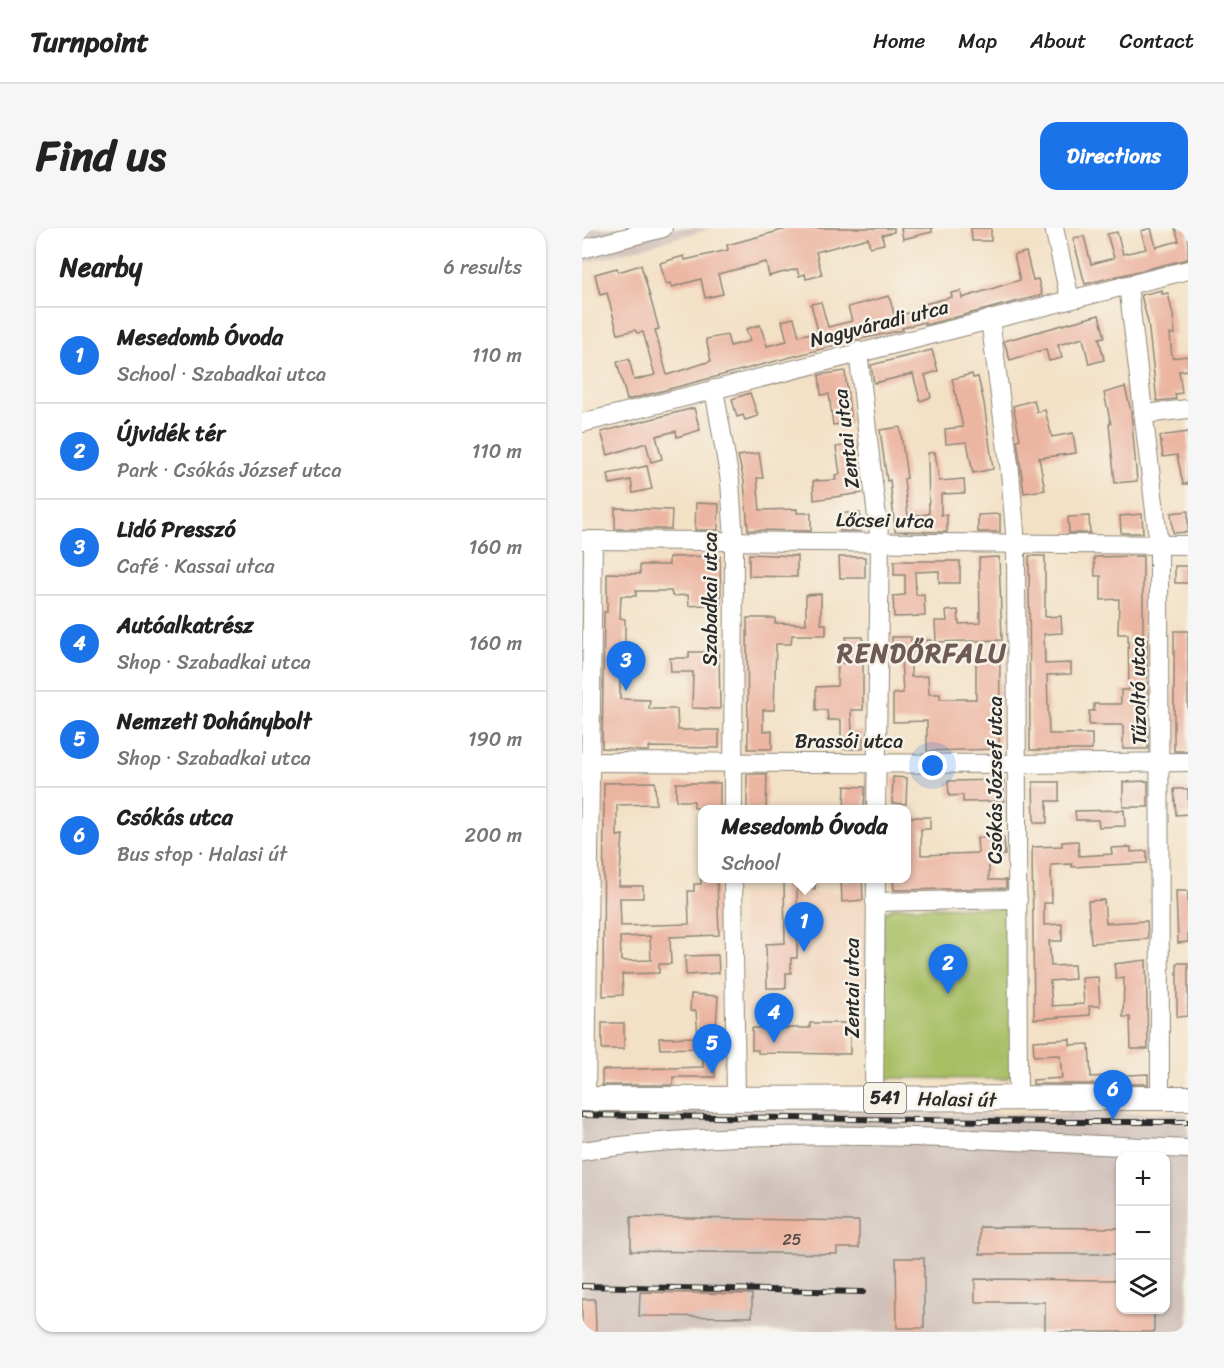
<!DOCTYPE html>
<meta charset="utf-8">
<style>
body{margin:0;font-family:Sriracha,sans-serif;background:#f6f6f6;color:#222}
.controls{position:absolute;right:18px;bottom:18px;display:grid;overflow:hidden;border-radius:12px;box-shadow:0 2px 4px #0004}
.controls button{width:54px;height:54px;display:grid;place-items:center;padding:0;border:0;border-bottom:2px solid #e0e0e0;background:#fff;color:#222;font:30px sans-serif}
.you{position:absolute;left:351px;top:538px;width:21px;height:21px;margin:-15px;border:4px solid #fff;border-radius:50%;background:#1a73e8;box-shadow:0 0 0 9px #1a73e833}
.badge{display:grid;place-items:center;width:39px;height:39px;border-radius:50%;background:#1a73e8;color:#fff;font-size:20px;font-weight:700}
.pin{position:absolute;translate:-50% -50px;filter:drop-shadow(0 2px 3px #0008)}
.pin::after{content:'';position:absolute;top:32px;width:21px;height:18px;background:inherit;clip-path:polygon(0 0,100% 0,50% 100%)}
.popup{position:absolute;left:116px;top:577px;width:213px;height:78px;box-sizing:border-box;display:grid;place-content:center;border-radius:12px;background:#fff;filter:drop-shadow(0 2px 4px #0005);font-size:20px;white-space:nowrap;color:#767676}
.popup b{font-size:22px;color:#222}
.popup::after{content:'';position:absolute;left:50%;top:100%;margin-left:-12px;border:12px solid transparent;border-top-color:#fff}
.list{margin:0;padding:0;list-style:none}
h2{display:flex;justify-content:space-between;align-items:center;height:78px;margin:0;padding:0 24px;font-size:26px}
h2 small{font-size:20px;font-weight:400;color:#767676}
.list li{display:grid;grid-template-columns:39px 1fr auto;gap:18px;align-items:center;box-sizing:border-box;height:96px;padding:0 24px;border-top:2px solid #e0e0e0}
.list b{display:block;font-size:22px;white-space:nowrap}
.list p{margin:0;font-size:20px;white-space:nowrap;color:#767676}
.list em{font-size:20px;font-style:normal;color:#767676}
.icon{flex:none;width:33px;height:33px;fill:none;stroke:currentColor;stroke-width:2;stroke-linecap:round;stroke-linejoin:round}
.map{position:relative;flex:none;width:606px;height:1104px;overflow:hidden;border-radius:18px}
header{display:flex;align-items:center;gap:36px;box-sizing:border-box;height:84px;padding:0 30px;background:#fff;border-bottom:2px solid #e0e0e0}
header strong{font-size:28px}
nav{display:flex;gap:33px;margin-inline-start:auto;font-size:21px}
.intro{display:flex;align-items:center;justify-content:space-between;box-sizing:border-box;height:144px;padding:0 36px}
h1{margin:0;font-size:42px}
.button{padding:15px 27px;border-radius:18px;background:#1a73e8;color:#fff;font-size:21px;font-weight:700}
main{display:flex;gap:36px;padding:0 36px}
aside{flex:1;background:#fff;border-radius:18px;box-shadow:0 2px 4px #0004}
.map>svg:first-child{display:block}
</style>
<header>
<strong>Turnpoint</strong>
<nav><a>Home</a><a>Map</a><a>About</a><a>Contact</a></nav>
</header>
<div class="intro"><h1>Find us</h1><a class="button">Directions</a></div>
<main>
<aside>
<h2>Nearby<small>6 results</small></h2>
<ul class="list">
<li><span class="badge">1</span><div><b>Mesedomb Óvoda</b><p>School · Szabadkai utca</p></div><em>110 m</em></li>
<li><span class="badge">2</span><div><b>Újvidék tér</b><p>Park · Csókás József utca</p></div><em>110 m</em></li>
<li><span class="badge">3</span><div><b>Lidó Presszó</b><p>Café · Kassai utca</p></div><em>160 m</em></li>
<li><span class="badge">4</span><div><b>Autóalkatrész</b><p>Shop · Szabadkai utca</p></div><em>160 m</em></li>
<li><span class="badge">5</span><div><b>Nemzeti Dohánybolt</b><p>Shop · Szabadkai utca</p></div><em>190 m</em></li>
<li><span class="badge">6</span><div><b>Csókás utca</b><p>Bus stop · Halasi út</p></div><em>200 m</em></li>
</ul>
</aside>
<div class="map">
<svg width="606" height="1104" viewBox="0 0 606 1104">
<rect width="100%" height="100%" fill="#f7f3e8"/>
<filter id="ink" filterUnits="userSpaceOnUse"><feTurbulence type="fractalNoise" baseFrequency=".0167" numOctaves="2"/><feDisplacementMap in="SourceGraphic" scale="12" xChannelSelector="R" yChannelSelector="G"/><feConvolveMatrix kernelMatrix="1 2 1 2 8 2 1 2 1" color-interpolation-filters="sRGB"/></filter>
<filter id="wash" filterUnits="userSpaceOnUse"><feTurbulence type="fractalNoise" baseFrequency=".008" numOctaves="4" result="noise"/><feDisplacementMap in="SourceGraphic" scale="24" xChannelSelector="R" yChannelSelector="G"/><feGaussianBlur stdDeviation="1.35" result="paint"/><feColorMatrix in="noise" values="0 0 0 0 0 0 0 0 0 0 0 0 0 0 0 0 0 1.4 0 .05"/><feComposite in="paint" operator="in"/></filter>
<g filter="url(#wash)">
<rect width="100%" height="100%" fill="#f3e1c6"/>
<polygon fill="#f2d5be" points="284,664 284,783 161,782 159,665"/>
<g fill="#cfc1ba" fill-rule="evenodd">
<polygon points="0,0 130,0 0,36"/>
<path d="M0,872L369,886L606,885V1104H0ZM538,928H584V1082H538Z"/>
</g>
<polygon fill="#a7be64" stroke="#697448" stroke-width="1.5" points="312,679 432,680 430,845 424,851 307,850 301,846 301,687"/>
<g id="blocks">
<g fill="#ecb5a2" fill-rule="evenodd">
<polygon points="208,0 312,0 312,4 300,7 302,16 288,19 286,10 234,24 240,47 224,51 223,46 217,48 215,41 187,48 184,34 136,46 141,66 123,70 119,51 90,59 88,55 84,56 78,35 102,28 103,32 146,22 145,17"/>
<polygon points="319,0 350,0 350,4 321,11"/>
<polygon points="389,0 409,0 409,13 390,13"/>
<polygon points="569,0 574,19 597,13 593,0 606,0 606,31 503,56 491,10 502,8 509,36 532,30 525,6 535,4 541,26 564,21 559,3"/>
<polygon points="444,24 451,52 456,51 460,67 343,97 343,94 320,100 321,102 274,112 45,172 35,134 47,131 52,152 73,147 61,104 55,105 53,102 36,106 25,65 18,67 13,46 35,40 36,44 59,37 77,101 73,102 85,147 129,133 124,111 145,107 148,118 168,113 164,101 178,97 185,118 205,113 200,93 212,90 217,108 236,103 229,76 239,74 246,99 270,93 266,79 307,68 313,89 339,81 338,77 370,69 369,65 379,63 380,70 438,52 432,27"/>
<polygon points="580,62 580,66 586,65 591,87 593,106 588,106 590,130 606,128 606,142 597,143 600,165 593,166 594,171 575,173 566,94 559,67"/>
<polygon points="517,87 523,109 517,110 522,132 507,136 501,110 476,117 480,130 467,133 464,121 428,132 422,113"/>
<polygon points="350,122 356,143 343,147 349,169 338,173 331,146 292,155 289,137"/>
<polygon points="263,143 269,195 251,197 247,166 239,167 237,147"/>
<polygon points="390,146 391,150 396,149 402,175 411,241 391,245 385,214 364,216 363,201 381,199 370,151"/>
<polygon points="543,159 549,183 555,253 533,255 527,196 529,196 522,165"/>
<polygon points="168,165 176,188 163,192 161,187 155,189 150,171"/>
<polygon points="452,172 455,184 463,182 470,209 491,205 494,225 457,230 463,262 442,265 435,212 438,211 431,178"/>
<polygon points="112,180 118,202 95,209 94,203 74,208 80,231 69,234 64,215 26,227 19,204"/>
<polygon points="318,199 325,250 322,251 326,288 347,286 346,225 353,224 357,253 382,251 383,265 359,266 359,287 365,287 365,304 313,303 308,252 305,253 298,202"/>
<polygon points="606,204 606,256 601,256 595,227 581,229 578,208"/>
<polygon points="273,216 280,265 232,272 231,253 254,252 253,247 258,246 254,219"/>
<polygon points="177,225 181,250 175,250 178,282 215,281 215,285 229,285 229,303 166,302 162,253 156,228"/>
<polygon points="65,238 70,261 51,265 49,252 28,256 26,246"/>
<polygon points="114,275 137,276 136,302 113,302"/>
<polygon points="33,280 90,282 89,301 33,301"/>
<polygon points="606,283 606,304 591,305 589,285"/>
<rect x="258" y="285" width="20" height="18"/>
<polygon points="418,286 418,304 396,304 396,287"/>
<polygon points="560,286 561,305 539,305 538,288"/>
<polygon points="507,288 508,305 487,305 486,289"/>
<polygon points="167,326 215,328 215,349 167,348"/>
<polygon points="138,328 139,376 107,378 106,367 90,368 89,363 54,363 54,368 39,368 38,390 43,391 43,422 48,422 47,444 38,444 38,471 68,472 67,481 95,481 96,502 137,502 137,520 67,519 67,523 60,523 20,520 22,384 25,384 25,345 58,346 58,337 87,337 87,329"/>
<polygon points="447,328 463,328 463,389 479,388 480,405 462,406 463,436 489,435 489,446 465,447 467,506 510,506 510,522 448,522"/>
<polygon points="561,328 561,412 565,412 566,521 541,521 541,497 507,497 507,483 512,483 512,476 539,476 539,462 547,462 546,406 536,406 537,371 519,372 519,348 513,348 512,329"/>
<polygon points="257,329 283,329 283,350 258,350"/>
<polygon points="417,329 420,412 354,414 353,393 365,393 364,383 376,382 377,396 398,395 397,330"/>
<polygon points="312,333 378,333 378,355 357,355 357,343 333,344 334,367 342,366 343,388 312,389 311,368 323,367 323,347 312,347"/>
<rect x="593" y="338" width="13" height="17"/>
<polygon points="239,366 239,396 244,396 244,407 210,407 209,416 194,416 192,482 181,482 181,503 190,503 190,521 166,521 165,390 193,390 193,395 224,396 224,367"/>
<rect x="592" y="403" width="14" height="120"/>
<polygon points="264,409 281,409 281,482 269,482 270,503 281,503 281,521 259,521 259,492 246,492 245,482 234,482 234,459 255,458 256,435 264,435"/>
<polygon points="310,409 329,409 329,413 349,412 349,422 329,424 329,449 346,448 347,466 358,466 358,471 394,471 394,432 418,432 417,521 345,523 345,493 311,494 311,466 321,465 319,431 310,431"/>
<polygon points="107,424 137,424 138,481 110,480 111,444 89,444 88,430 107,430"/>
<polygon points="165,546 185,546 184,582 165,582"/>
<polygon points="311,549 325,550 324,576 310,575"/>
<polygon points="422,552 422,573 381,574 381,567 367,568 366,553"/>
<polygon points="566,553 566,579 541,579 541,554"/>
<path d="M73,554L74,576L35,577V608L41,607L37,658H61V670H38L39,698L107,696L106,663H112V656H119V651H135L137,707L88,709L89,736H77V745L40,746L41,767L21,768L22,555ZM68,708L69,732L39,733L38,709Z"/>
<polygon points="451,554 477,554 477,573 465,573 465,595 452,595"/>
<polygon points="94,555 138,555 138,580 112,580 112,573 94,573"/>
<polygon points="263,558 283,559 282,582 262,582"/>
<polygon points="592,561 606,561 606,586 594,587"/>
<polygon points="542,582 543,598 517,599 516,592 494,592 493,583"/>
<polygon points="324,589 348,589 348,601 339,601 339,627 396,625 395,610 422,609 423,627 407,627 407,652 424,652 424,660 312,662 311,651 324,651"/>
<polygon points="496,613 497,628 530,626 529,620 549,619 549,624 565,623 565,635 490,639 490,636 469,637 470,675 462,675 462,697 480,696 480,713 467,713 469,738 492,737 493,751 468,753 470,778 502,776 500,750 516,749 518,778 507,778 508,787 452,791 450,619 480,618 480,614"/>
<polygon points="202,651 233,651 233,661 215,661 215,730 209,730 209,745 204,745 204,760 185,760 184,716 203,715"/>
<polygon points="280,651 281,672 260,674 259,653"/>
<polygon points="594,663 606,663 606,714 596,715"/>
<polygon points="522,672 524,695 565,693 566,711 509,715 506,673"/>
<polygon points="136,727 137,745 104,747 103,728"/>
<polygon points="564,732 566,821 549,821 548,789 541,789 542,750 534,751 532,736"/>
<polygon points="595,735 606,735 606,788 595,789"/>
<polygon points="109,766 136,768 134,800 137,828 133,828 133,849 91,849 91,857 20,857 20,842 121,839 121,820 78,821 77,810 116,809 114,783 108,783"/>
<rect x="20" y="795" width="22" height="26"/>
<polygon points="228,795 268,795 268,826 176,825 176,822 170,822 170,800 228,800"/>
<polygon points="488,811 488,817 507,816 509,849 566,846 566,856 451,856 451,852 480,850 478,827 452,828 451,813"/>
<polygon points="49,989 277,993 277,1020 255,1020 255,1026 49,1023"/>
<polygon points="398,999 538,1000 538,1026 398,1026"/>
<polygon points="314,1030 342,1030 342,1100 315,1100"/>
<polygon points="393,1051 538,1052 538,1082 572,1082 572,1104 463,1104 463,1074 393,1074"/>
<polygon points="58,1064 170,1066 170,1089 57,1088"/>
<polygon points="0,1071 13,1071 14,1104 0,1104"/>
</g>
</g>
</g>
<g filter="url(#ink)">
<use href="#blocks" fill-opacity="0" stroke="#8f8678" stroke-width="1.5"/>
<g fill="none" stroke-linecap="round" stroke-linejoin="round">
<defs>
<g id="minor">
<polyline points="472,0 488,71"/>
<polyline points="0,21 81,0"/>
<polyline points="546,57 577,317 578,870"/>
<polyline points="408,91 428,244 434,316 436,871"/>
<polyline points="276,123 298,315 294,582"/>
<polyline points="132,161 148,253 152,313 151,582"/>
<polyline points="563,186 606,181"/>
<polyline points="0,195 606,42"/>
<polyline points="0,312 606,317"/>
<polyline points="0,534 436,536 606,534"/>
<polyline points="151,650 154,869"/>
<polyline points="293,674 436,671"/>
<polyline points="292,870 294,650"/>
<polyline points="4,871 11,312"/>
<path d="M0,923C200,894 405,913 606,921"/>
</g>
<polyline id="major" points="0,871 606,870"/>
</defs>
<use href="#minor" stroke="#8f8678" stroke-width="20"/>
<use href="#major" stroke="#8f8678" stroke-width="26"/>
<use href="#minor" stroke="#fff" stroke-width="18"/>
<use href="#major" stroke="#fff" stroke-width="24"/>
<defs>
<g id="rail">
<polyline points="0,887 471,894 606,894"/>
<polyline points="0,1058 281,1064"/>
</g>
</defs>
<use href="#rail" stroke="#2b2b2b" stroke-width="6"/>
<use href="#rail" stroke="#f7f3e8" stroke-width="4" stroke-dasharray="11" stroke-linecap="butt"/>
</g>
</g>
<g text-anchor="middle" stroke-width="5" stroke-linejoin="round" paint-order="stroke">
<g font-size="16" fill="#5b4e49">
<text x="210" y="1017">25</text>
</g>
<rect fill="#f7f3e8" stroke="#686764" stroke-width="1.5" x="282" y="855" width="42" height="30" rx="4.5"/>
<g font-size="18" font-weight="bold" fill="#2b2b2b">
<text x="303" y="876">541</text>
</g>
<g font-size="20" fill="#2b2b2b" stroke="#f7f3e8">
<text transform="translate(297 95) rotate(-14)" y="7">Nagyváradi utca</text>
<text transform="translate(264 211) rotate(-97)" y="7">Zentai utca</text>
<text transform="translate(303 292) rotate(1)" y="7">Lőcsei utca</text>
<text transform="translate(128 371) rotate(-90)" y="7">Szabadkai utca</text>
<text transform="translate(556 463) rotate(-91)" y="7">Tűzoltó utca</text>
<text x="267" y="520">Brassói utca</text>
<text transform="translate(413 552) rotate(-90)" y="7">Csókás József utca</text>
<text transform="translate(270 760) rotate(-90)" y="7">Zentai utca</text>
<text transform="translate(375 871) rotate(1)" y="7">Halasi út</text>
</g>
<g font-size="26" font-weight="bold" letter-spacing="1.5" fill="#6f5b55" stroke="#f7f3e8">
<text x="340" y="434">RENDŐRFALU</text>
</g>
</g>
</svg>
<div class="controls">
<button>+</button>
<button>−</button>
<button><svg class="icon" aria-label="layers" viewBox="0 0 24 24"><path d="M12 4l9 5-9 5-9-5zM3 14l9 5 9-5"/></svg></button>
</div>
<div class="you"></div>
<div class="pin badge" style="left:222px;top:724px">1</div>
<div class="popup"><b>Mesedomb Óvoda</b>School</div>
<div class="pin badge" style="left:366px;top:766px">2</div>
<div class="pin badge" style="left:44px;top:463px">3</div>
<div class="pin badge" style="left:192px;top:815px">4</div>
<div class="pin badge" style="left:130px;top:846px">5</div>
<div class="pin badge" style="left:531px;top:892px">6</div>
</div>
</main>
